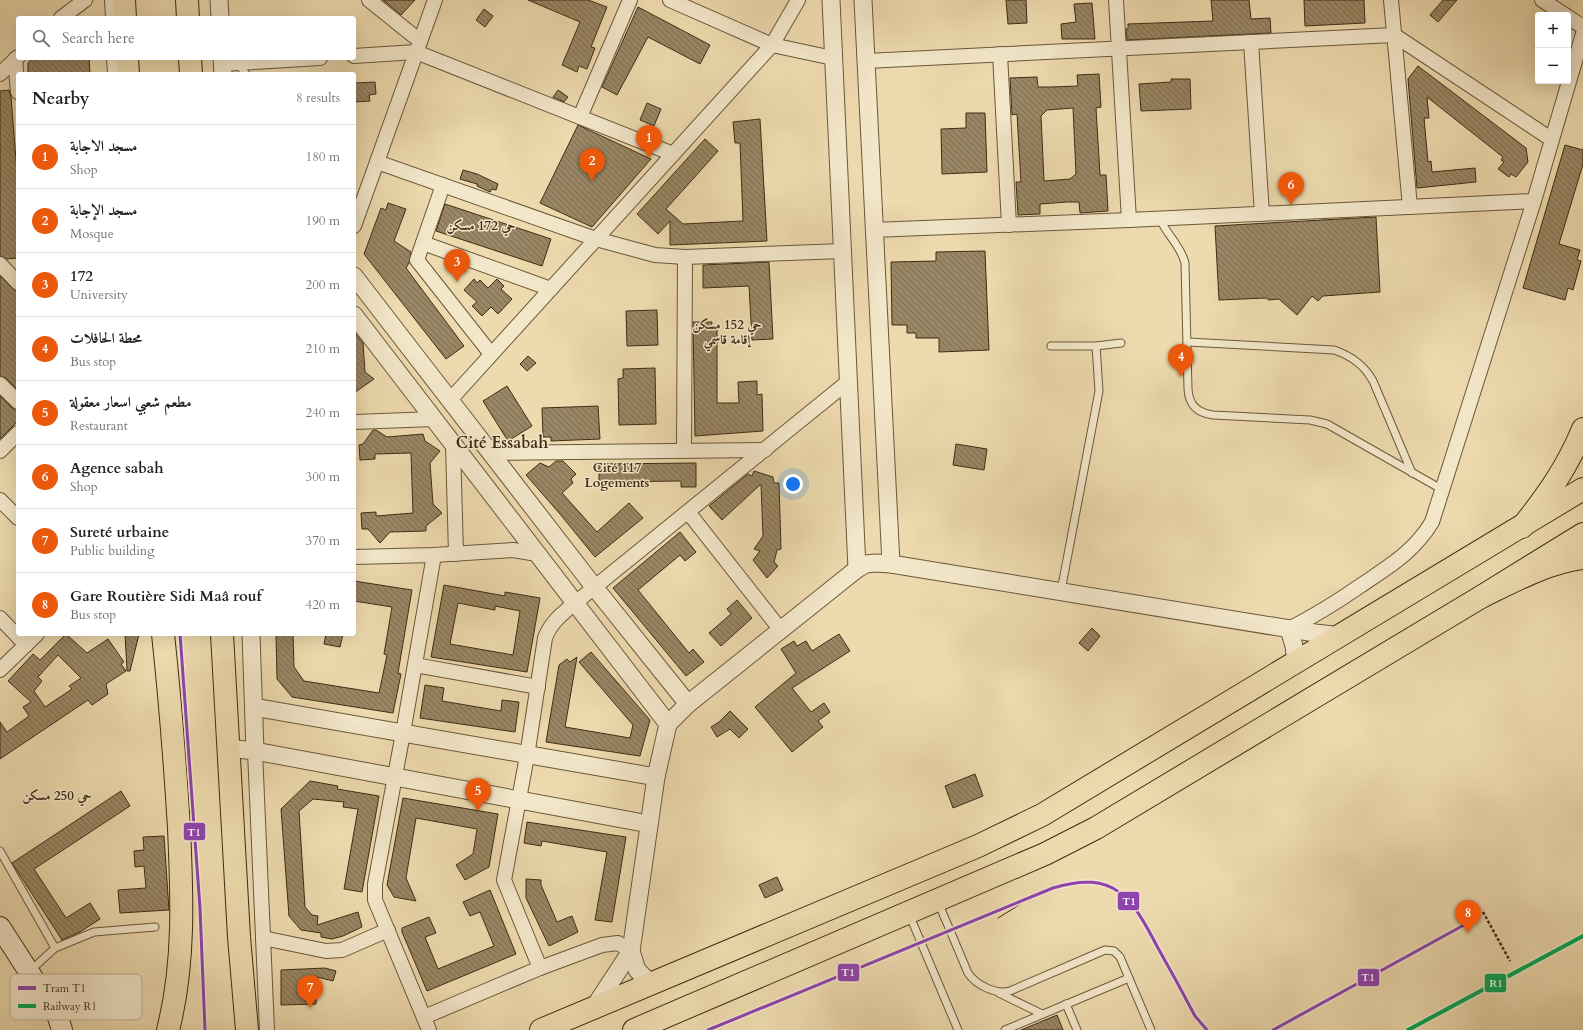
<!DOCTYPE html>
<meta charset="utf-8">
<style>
body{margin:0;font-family:Cardo,Amiri,serif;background:#f2f2f2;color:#202124}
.controls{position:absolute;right:12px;top:12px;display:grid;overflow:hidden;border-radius:4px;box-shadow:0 4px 16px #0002}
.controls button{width:36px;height:36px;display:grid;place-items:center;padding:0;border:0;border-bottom:1px solid #e0e0e0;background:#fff;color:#202124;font:20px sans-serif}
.you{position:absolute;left:793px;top:484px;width:14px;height:14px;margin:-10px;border:3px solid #fff;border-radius:50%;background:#1a73e8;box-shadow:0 0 0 6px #1a73e833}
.badge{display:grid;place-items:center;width:26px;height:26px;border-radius:50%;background:#ea580c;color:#fff;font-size:13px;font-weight:700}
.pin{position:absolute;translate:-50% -33px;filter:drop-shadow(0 1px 2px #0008)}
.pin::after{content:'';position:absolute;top:21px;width:14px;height:12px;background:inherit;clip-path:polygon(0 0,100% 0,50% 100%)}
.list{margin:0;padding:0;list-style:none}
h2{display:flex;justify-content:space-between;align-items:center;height:52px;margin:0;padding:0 16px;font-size:17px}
h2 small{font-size:13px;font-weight:400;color:#757577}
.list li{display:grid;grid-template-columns:26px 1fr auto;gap:12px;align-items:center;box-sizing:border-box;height:64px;padding:0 16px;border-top:1px solid #e0e0e0}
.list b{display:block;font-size:15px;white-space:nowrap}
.list p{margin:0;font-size:13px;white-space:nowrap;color:#757577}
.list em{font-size:13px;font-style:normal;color:#757577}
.icon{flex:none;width:22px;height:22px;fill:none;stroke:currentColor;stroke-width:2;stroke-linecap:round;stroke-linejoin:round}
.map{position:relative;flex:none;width:1583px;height:1030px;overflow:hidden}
.search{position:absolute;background:#fff;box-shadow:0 4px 16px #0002;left:16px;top:16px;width:340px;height:44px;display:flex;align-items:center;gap:10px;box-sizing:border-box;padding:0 14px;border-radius:4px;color:#757577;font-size:15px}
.panel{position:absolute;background:#fff;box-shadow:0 4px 16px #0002;left:16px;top:72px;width:340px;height:564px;border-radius:4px}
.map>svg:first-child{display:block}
</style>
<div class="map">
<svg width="1583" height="1030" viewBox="0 0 1583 1030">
<defs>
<pattern id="building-back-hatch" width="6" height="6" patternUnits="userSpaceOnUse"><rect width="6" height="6" fill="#998664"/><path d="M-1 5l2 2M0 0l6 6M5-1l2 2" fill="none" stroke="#7e6e51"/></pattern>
</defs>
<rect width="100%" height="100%" fill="#eddaae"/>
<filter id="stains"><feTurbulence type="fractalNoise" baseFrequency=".005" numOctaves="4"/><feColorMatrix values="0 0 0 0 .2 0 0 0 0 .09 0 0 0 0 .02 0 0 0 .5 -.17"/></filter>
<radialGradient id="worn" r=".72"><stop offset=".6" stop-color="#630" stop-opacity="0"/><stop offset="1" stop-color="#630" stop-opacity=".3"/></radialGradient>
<g fill="url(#building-back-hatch)" stroke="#3f2c14" fill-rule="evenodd">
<polygon points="383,0 415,0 401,15"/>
<polygon points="528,0 588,0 607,7 591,47 595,48 587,69 579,66 577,72 562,65 580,22"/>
<polygon points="1006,0 1026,0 1027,23 1008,24"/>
<polygon points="1211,0 1249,0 1251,19 1270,18 1271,33 1127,40 1126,29 1128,29 1128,24 1213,21"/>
<polygon points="1304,0 1364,0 1365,23 1305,26"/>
<polygon points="1443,0 1457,0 1438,22 1430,15"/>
<polygon points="1092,3 1095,39 1062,39 1061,24 1076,22 1074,4"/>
<polygon points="638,7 710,45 700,64 648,37 617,95 602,87"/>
<polygon points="484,9 493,16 485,27 476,20"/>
<polygon points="32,58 89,58 90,74 28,74 28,63"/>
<polygon points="1418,66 1526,148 1528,162 1516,177 1511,174 1509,177 1498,169 1504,162 1501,160 1503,157 1427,97 1429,118 1424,118 1428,162 1431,161 1432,172 1475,168 1476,182 1417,188 1408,79"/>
<path d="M1099,74L1101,107L1096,108L1100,175H1106L1108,211L1080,213L1079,202H1067L1040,204V214L1018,215L1016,182H1021L1017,114L1012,115L1010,78L1037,77L1038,87H1050L1078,86L1077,75ZM1073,108L1076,174L1070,179L1044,181L1041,116L1047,110Z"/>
<polygon points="1171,79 1190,79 1191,109 1141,111 1139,84 1171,82"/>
<polygon points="375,82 376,94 369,95 370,101 354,102 354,83"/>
<polygon points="9,90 11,97 18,185 18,258 7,259 0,256 0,91"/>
<polygon points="558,90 568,97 564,102 553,97"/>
<polygon points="647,103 661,109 654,126 640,120"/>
<polygon points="966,113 985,113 987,172 942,174 941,129 966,128"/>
<polygon points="760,119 767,241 670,245 670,221 658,234 637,214 705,139 718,151 666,209 683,224 743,221 740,143 735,143 733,122"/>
<polygon points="578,125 651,159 592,227 540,203"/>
<polygon points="1565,145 1583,150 1583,164 1559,244 1580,250 1577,260 1581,261 1573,290 1568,288 1565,300 1523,288"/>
<polygon points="463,170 477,174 498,184 496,190 492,189 490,192 477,186 477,184 460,179"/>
<polygon points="388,203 406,209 394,241 411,252 409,263 406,268 464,346 446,359 364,254 381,208 386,210"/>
<polygon points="445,204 551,239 542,266 436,231"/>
<polygon points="1376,217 1380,292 1323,296 1318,301 1312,296 1297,315 1279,299 1269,300 1266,298 1219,300 1215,226"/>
<polygon points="985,251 989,350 939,352 939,338 916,338 916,333 907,333 907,325 892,325 891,262 936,261 936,252"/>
<polygon points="769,262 773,339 752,340 749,286 703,288 703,265"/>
<polygon points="0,276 18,294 18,390 6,378 0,376"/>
<polygon points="474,279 477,283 480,280 488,288 497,279 504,286 501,289 512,299 498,314 491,307 482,316 472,306 477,302 464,290"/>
<polygon points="657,310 658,345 627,346 626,311"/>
<polygon points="693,322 712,322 711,329 717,330 717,403 739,403 738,382 757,381 757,395 762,394 763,431 695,436"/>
<polygon points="354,332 363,343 365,372 374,379 354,393"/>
<polygon points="528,356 536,363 527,371 520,364"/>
<polygon points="655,368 656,424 619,425 618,379 623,378 623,369"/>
<polygon points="507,386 532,426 508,441 483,401"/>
<polygon points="0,396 12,408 18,410 18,421 0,439"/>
<polygon points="598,406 600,439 551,441 551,437 543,437 542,408"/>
<polygon points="373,430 376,430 387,437 423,434 425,441 440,451 430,463 433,504 442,513 426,526 426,531 390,532 380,543 368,529 362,529 361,513 376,512 376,516 413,513 411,453 375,454 375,459 360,460 359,445 363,444"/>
<polygon points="956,444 987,449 984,470 953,465"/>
<polygon points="556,461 563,461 576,474 571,479 573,483 562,493 597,532 629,503 643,518 595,557 560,514 526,475 540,463 549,467"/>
<polygon points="696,463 696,487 681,487 681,481 599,482 599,464"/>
<polygon points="754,471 773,477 774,483 779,483 781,549 777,550 774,562 778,566 767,578 753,560 760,551 754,549 763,536 761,484 722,520 709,506 748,474 752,476"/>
<polygon points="680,532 696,552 685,561 680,555 638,590 689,653 693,649 704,662 686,676 613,588"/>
<polygon points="354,581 412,590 398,673 401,674 393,713 292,697 277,679 276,634 293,634 294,667 304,681 379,693 387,655 384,654 392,607 354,601"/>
<path d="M444,585L505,596V592L540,598L527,672L431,657ZM458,603L495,610V606L520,611L513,655L450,644Z"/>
<polygon points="737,600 752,618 721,646 709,633 731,614 727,609"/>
<polygon points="1092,628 1100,636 1088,651 1079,643"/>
<path d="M66,634L87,653L108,639L124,662L121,664L126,671L106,684L108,694L92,705L88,700L0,759V722L7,732L29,716L23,707L31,702L8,681L33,654L40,660ZM58,655L81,678L69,686L72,689L45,707L34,691L42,681L38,677Z"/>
<polygon points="125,634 139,634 130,671 127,671"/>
<polygon points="326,634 343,634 340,647 324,644"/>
<polygon points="839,634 850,651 792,688 811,712 824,703 830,712 818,721 823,727 792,752 755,707 796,673 781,649 794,641 797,646 806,641 812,651"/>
<polygon points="591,652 650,720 640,756 546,742 559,665 567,659 570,662 577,657 565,727 630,738 633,725 579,662"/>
<polygon points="425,685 444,688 442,701 501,711 502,700 519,702 515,732 420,718"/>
<polygon points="730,711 748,729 739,738 730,729 717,737 711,727 719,722"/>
<polygon points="975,774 983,796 953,808 945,786"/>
<polygon points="310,781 338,786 337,789 379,796 362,892 344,889 358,809 343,807 344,802 313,799 299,811 305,907 312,915 318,916 317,925 358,912 362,927 343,936 332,939 321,937 321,933 301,930 289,916 281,809"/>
<polygon points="121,791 130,806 34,869 66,918 90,903 100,919 80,932 62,940 12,863"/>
<polygon points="403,798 498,814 489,867 465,880 456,865 473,854 477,829 416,818 406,878 416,901 394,897 387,885"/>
<polygon points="527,822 626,837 612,922 595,920 607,852 542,841 541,846 524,843"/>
<polygon points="164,836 169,910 120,913 118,890 146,888 144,866 135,867 134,851 144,850 143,837"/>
<polygon points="777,877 783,890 765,898 759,885"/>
<polygon points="526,879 541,880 541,885 557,922 572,916 578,932 549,946 526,898"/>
<polygon points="490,890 516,954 427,991 402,932 402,928 429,917 436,933 425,937 438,969 494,946 480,912 470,916 463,902"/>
<polygon points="325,968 336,971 333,981 317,977 316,1004 281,1005 281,970"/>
<polygon points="1057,1015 1063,1030 1021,1030"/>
</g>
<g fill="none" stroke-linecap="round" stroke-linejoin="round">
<defs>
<g id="service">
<polyline points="237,63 246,74"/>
<path d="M1160,219C1167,235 1181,246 1185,263L1188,389C1189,405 1197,413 1213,415L1310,420L1327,424L1443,490"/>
<path d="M1188,342L1334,350C1352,356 1364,365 1373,381L1412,473"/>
<polyline points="1051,346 1096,346 1099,391 1061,591"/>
<polyline points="1096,346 1121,343"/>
<polyline points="0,851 55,948 30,971"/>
<path d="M938,902L968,973C976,985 996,995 1010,991L1105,950L1114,951L1120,957L1151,1030"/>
<polyline points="909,914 958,1030"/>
<polyline points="55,948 94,932 155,927"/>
<polyline points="999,993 1042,1014"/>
<polyline points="1066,1004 1077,1030"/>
<polyline points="1005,1030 1129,978"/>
</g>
<g id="minor">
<polyline points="112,0 113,18"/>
<polyline points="369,0 420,41"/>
<polyline points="670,0 772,45 833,58"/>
<polyline points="1116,0 1129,220"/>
<polyline points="1391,0 1410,207"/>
<polyline points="1542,0 1565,15"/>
<polyline points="1568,17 1583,27"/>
<polyline points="61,18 85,0"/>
<polyline points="1251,42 1262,214"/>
<polyline points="1000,54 1009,225"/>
<polyline points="354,56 416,52 673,154"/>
<polyline points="114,58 115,74"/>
<polyline points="15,59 18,92"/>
<polyline points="866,61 1394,35 1551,139"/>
<polyline points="222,64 320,58"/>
<polyline points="0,74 18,57"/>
<polyline points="580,117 630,0"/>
<polyline points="377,162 596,239 655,255 685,257 842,251"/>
<polyline points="443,185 417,260 491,354"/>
<polyline points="354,226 435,0"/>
<polyline points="873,230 1129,220 1534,201"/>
<polyline points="423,243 551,289"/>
<polyline points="0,264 18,283"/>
<polyline points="0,384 18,402"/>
<polyline points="450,400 772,45 798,0"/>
<polyline points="354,422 434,419"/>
<polyline points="453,445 456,554"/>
<polyline points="0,451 18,433"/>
<polyline points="684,451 685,257"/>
<polyline points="491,453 765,450"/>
<polyline points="0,500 18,518"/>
<polyline points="688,512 780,629"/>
<polyline points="354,557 434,555 513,550 537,554"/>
<polyline points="0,618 26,645"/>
<path d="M1289,629C1314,616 1337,602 1360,586C1388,567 1414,552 1432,522L1534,201L1583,34"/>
<polyline points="415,665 538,687"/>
<polyline points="0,670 37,634"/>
<polyline points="255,751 267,1030"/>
<polyline points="263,938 326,951 342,950 388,930"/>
<path d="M540,968L504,880L527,756L545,638C551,622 562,614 575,603L849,381"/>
<polyline points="424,1017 540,968 602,945 618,943 631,951"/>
<polyline points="429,1030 375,900 375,884 403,733 434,555"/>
</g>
<g id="tertiary">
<polyline points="219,0 220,18"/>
<polyline points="831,0 857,569"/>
<polyline points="863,0 891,564"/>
<polyline points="222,58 223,74"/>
<polyline points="354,276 595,588 688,704"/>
<polyline points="354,315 668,724"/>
<polyline points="1289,629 1294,646 1296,663"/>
<polyline points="251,634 255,751"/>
<polyline points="254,707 656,777"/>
<polyline points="228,748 255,751 649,824"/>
<polyline points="651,984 637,970 631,951 656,777 668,724 688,704 857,569 866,564 875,563 891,564 1315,633 1342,636"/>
<polyline points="595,1006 631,951"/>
</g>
<polyline id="secondary" points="0,927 58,1017 62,1030"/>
<g id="primary">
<polyline points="124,0 125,18"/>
<polyline points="187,0 188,18"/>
<polyline points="127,58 128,74"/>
<polyline points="190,58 191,74"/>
<path d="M163,634C170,699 175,763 179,828C182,895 185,964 168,1030"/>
<polyline points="222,634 239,937 247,1030"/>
</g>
<g id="trunk">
<polyline points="541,1030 978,846 1042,815 1583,489"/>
<polyline points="634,1030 1045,854 1096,828 1481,597 1583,534"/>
</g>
<g id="motorway">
<path d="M1522,527C1547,496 1568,466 1583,429"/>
<path d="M1481,597C1514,581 1546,563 1583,558"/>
</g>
</defs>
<use href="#service" stroke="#6a583a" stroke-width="9"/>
<use href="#minor" stroke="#6a583a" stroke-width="16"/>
<use href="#tertiary" stroke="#6a583a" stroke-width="19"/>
<use href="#secondary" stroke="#3f2c14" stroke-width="22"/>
<use href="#primary" stroke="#3f2c14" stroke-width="24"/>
<use href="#trunk" stroke="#3f2c14" stroke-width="24"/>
<use href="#motorway" stroke="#3f2c14" stroke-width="24"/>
<polyline stroke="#3f2c14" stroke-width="2.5" stroke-dasharray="3 2" stroke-linecap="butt" points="1483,912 1510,961"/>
<use href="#service" stroke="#f3e7ca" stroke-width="7"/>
<use href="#minor" stroke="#f3e7ca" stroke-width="14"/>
<use href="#tertiary" stroke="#f3e7ca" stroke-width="17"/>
<use href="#secondary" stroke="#f3e7ca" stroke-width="20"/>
<use href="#primary" stroke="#eddaae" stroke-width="22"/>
<use href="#trunk" stroke="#eddaae" stroke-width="22"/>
<use href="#motorway" stroke="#eddaae" stroke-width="22"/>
<polyline stroke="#3f2c14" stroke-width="1" points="998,918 1032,897"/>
<defs>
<polyline id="rail-1" points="1408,1030 1583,936"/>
</defs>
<use href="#rail-1" stroke="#f3e7ca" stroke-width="7"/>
<use href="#rail-1" stroke="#00a651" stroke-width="4"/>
<defs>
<g id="tram-1">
<polyline points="180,634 200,908 205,1030"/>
<path d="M708,1030L1053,888C1115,869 1132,898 1158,948C1171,971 1183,993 1195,1016L1207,1030"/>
<polyline points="1273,1030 1464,925"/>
</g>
</defs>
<use href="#tram-1" stroke="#f3e7ca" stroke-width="6"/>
<use href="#tram-1" stroke="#8e44ad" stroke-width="3"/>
</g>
<g text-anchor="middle" stroke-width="3" stroke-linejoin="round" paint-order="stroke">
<g font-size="13" font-weight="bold" fill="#3f2c14" stroke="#f3e7ca">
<text x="481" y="230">حي 172 مسكن</text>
<text x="727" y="329">حي 152 مسكن<tspan x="727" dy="15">إقامة قاسمي</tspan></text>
<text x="617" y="472">Cité 117<tspan x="617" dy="15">Logements</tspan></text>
<text x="57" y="800">حي 250 مسكن</text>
</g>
<g font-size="16" font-weight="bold" fill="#3f2c14" stroke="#f3e7ca">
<text x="502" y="448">Cité Essabah</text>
</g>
</g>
<rect x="10" y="974" width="132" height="46" rx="6" fill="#f3e7ca" stroke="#bdaf93" stroke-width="1"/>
<rect x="18" y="986" width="18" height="4" fill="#8e44ad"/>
<rect x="18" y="1004" width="18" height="4" fill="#00a651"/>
<g font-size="11" fill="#3f2c14">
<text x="43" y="992">Tram T1</text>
<text x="43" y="1010">Railway R1</text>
</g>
<g stroke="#f3e7ca" stroke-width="1.5">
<rect x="183" y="822" width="23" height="19" rx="4" fill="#8e44ad"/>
<rect x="1117" y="891" width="23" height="20" rx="4" fill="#8e44ad"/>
<rect x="837" y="963" width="23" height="19" rx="4" fill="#8e44ad"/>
<rect x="1357" y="968" width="23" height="19" rx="4" fill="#8e44ad"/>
<rect x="1484" y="973" width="23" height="20" rx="4" fill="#00a651"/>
</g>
<g font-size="11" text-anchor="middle" font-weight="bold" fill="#fff">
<text x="194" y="836">T1</text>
<text x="1129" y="905">T1</text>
<text x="848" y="976">T1</text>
<text x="1368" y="981">T1</text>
<text x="1496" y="987">R1</text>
</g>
<rect width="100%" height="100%" filter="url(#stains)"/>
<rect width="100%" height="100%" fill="url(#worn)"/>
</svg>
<div class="controls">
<button>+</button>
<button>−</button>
</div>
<div class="you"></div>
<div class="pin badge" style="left:649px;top:158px">1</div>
<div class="pin badge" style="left:592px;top:181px">2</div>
<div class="pin badge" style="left:457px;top:282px">3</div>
<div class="pin badge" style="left:1181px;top:377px">4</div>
<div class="pin badge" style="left:478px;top:811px">5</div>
<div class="pin badge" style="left:1291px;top:205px">6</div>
<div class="pin badge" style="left:310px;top:1008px">7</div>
<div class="pin badge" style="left:1468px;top:933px">8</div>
<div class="search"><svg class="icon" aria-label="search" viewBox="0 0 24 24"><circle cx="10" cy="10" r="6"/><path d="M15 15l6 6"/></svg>Search here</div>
<section class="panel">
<h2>Nearby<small>8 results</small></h2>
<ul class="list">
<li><span class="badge">1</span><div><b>مسجد الاجابة</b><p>Shop</p></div><em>180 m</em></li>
<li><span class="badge">2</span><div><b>مسجد الإجابة</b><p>Mosque</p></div><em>190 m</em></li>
<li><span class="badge">3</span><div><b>172</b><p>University</p></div><em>200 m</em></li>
<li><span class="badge">4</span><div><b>محطة الحافلات</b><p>Bus stop</p></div><em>210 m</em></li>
<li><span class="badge">5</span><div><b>مطعم شعبي اسعار معقولة</b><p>Restaurant</p></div><em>240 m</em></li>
<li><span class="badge">6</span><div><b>Agence sabah</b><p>Shop</p></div><em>300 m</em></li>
<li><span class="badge">7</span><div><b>Sureté urbaine</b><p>Public building</p></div><em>370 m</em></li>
<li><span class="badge">8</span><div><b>Gare Routière Sidi Maâ rouf</b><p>Bus stop</p></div><em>420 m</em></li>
</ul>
</section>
</div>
